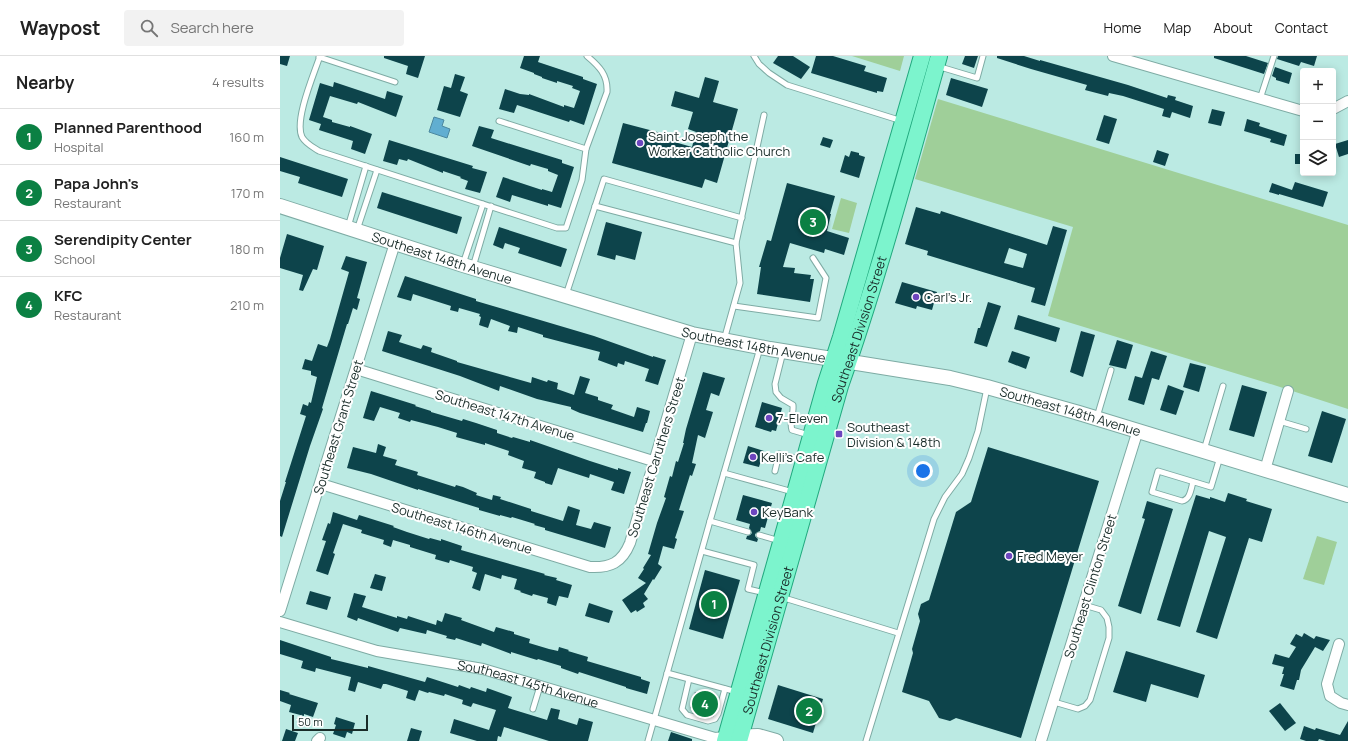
<!DOCTYPE html>
<meta charset="utf-8">
<style>
body{margin:0;font-family:Manrope,sans-serif;background:#f2f2f2;color:#222}
.controls{position:absolute;right:12px;top:12px;display:grid;overflow:hidden;border-radius:4px;box-shadow:0 2px 10px #0003}
.controls button{width:36px;height:36px;display:grid;place-items:center;padding:0;border:0;border-bottom:1px solid #e0e0e0;background:#fff;color:#222;font:20px sans-serif}
.scale{position:absolute;left:12px;bottom:10px;width:76px;box-sizing:border-box;padding-left:4px;border:2px solid #192c29;border-top:0;font-size:11px;line-height:14px;white-space:nowrap;color:#192c29;-webkit-text-stroke:3px #fff;paint-order:stroke}
.you{position:absolute;left:643px;top:415px;width:14px;height:14px;margin:-10px;border:3px solid #fff;border-radius:50%;background:#1a73e8;box-shadow:0 0 0 6px #1a73e833}
.badge{display:grid;place-items:center;width:26px;height:26px;border-radius:50%;background:#0b8043;color:#fff;font-size:13px;font-weight:700}
.pin{position:absolute;translate:-50% -50%;border:2px solid #fff;box-shadow:0 1px 4px #0006}
.list{margin:0;padding:0;list-style:none}
h2{display:flex;justify-content:space-between;align-items:center;height:52px;margin:0;padding:0 16px;font-size:17px}
h2 small{font-size:13px;font-weight:400;color:#767676}
.list li{display:grid;grid-template-columns:26px 1fr auto;gap:12px;align-items:center;box-sizing:border-box;height:56px;padding:0 16px;border-top:1px solid #e0e0e0}
.list b{display:block;font-size:15px;white-space:nowrap}
.list p{margin:0;font-size:13px;white-space:nowrap;color:#767676}
.list em{font-size:13px;font-style:normal;color:#767676}
.icon{flex:none;width:22px;height:22px;fill:none;stroke:currentColor;stroke-width:2;stroke-linecap:round;stroke-linejoin:round}
.map{position:relative;flex:none;width:1068px;height:685px;overflow:hidden}
header{display:flex;align-items:center;gap:24px;box-sizing:border-box;height:56px;padding:0 20px;background:#fff;border-bottom:1px solid #e0e0e0}
header strong{font-size:19px}
nav{display:flex;gap:22px;margin-inline-start:auto;font-size:14px}
.search{width:280px;height:36px;background:#f2f2f2;display:flex;align-items:center;gap:10px;box-sizing:border-box;padding:0 14px;border-radius:4px;color:#767676;font-size:15px}
main{display:flex}
aside{flex:1;background:#fff}
.map>svg:first-child{display:block}
</style>
<header>
<strong>Waypost</strong>
<div class="search"><svg class="icon" aria-label="search" viewBox="0 0 24 24"><circle cx="10" cy="10" r="6"/><path d="M15 15l6 6"/></svg>Search here</div>
<nav><a>Home</a><a>Map</a><a>About</a><a>Contact</a></nav>
</header>
<main>
<aside>
<h2>Nearby<small>4 results</small></h2>
<ul class="list">
<li><span class="badge">1</span><div><b>Planned Parenthood</b><p>Hospital</p></div><em>160 m</em></li>
<li><span class="badge">2</span><div><b>Papa John's</b><p>Restaurant</p></div><em>170 m</em></li>
<li><span class="badge">3</span><div><b>Serendipity Center</b><p>School</p></div><em>180 m</em></li>
<li><span class="badge">4</span><div><b>KFC</b><p>Restaurant</p></div><em>210 m</em></li>
</ul>
</aside>
<div class="map">
<svg width="1068" height="685" viewBox="0 0 1068 685">
<rect width="100%" height="100%" fill="#bbeae3"/>
<g fill="#9fcf99">
<polygon points="572,0 624,0 620,15"/>
<polygon points="658,43 1068,169 1068,353 997,330 768,260 793,171 635,123"/>
<polygon points="561,142 577,147 569,177 552,173"/>
<polygon points="1037,480 1057,486 1044,529 1023,523"/>
</g>
<polygon fill="#61aed1" stroke="#4b879f" points="154,61 164,64 162,70 170,73 167,82 149,76"/>
<g fill="#0d444b" fill-rule="evenodd">
<polygon points="0,0 10,0 7,10 0,8"/>
<polygon points="104,0 145,0 138,22 126,18 128,10 104,2"/>
<polygon points="244,0 260,0 258,6 303,21 303,23 317,28 304,69 290,64 289,66 237,49 234,57 219,53 225,33 240,38 249,39 249,38 284,51 284,49 294,52 300,35 292,32 293,30 277,25 277,27 262,22 262,21 254,18 254,17 240,12"/>
<polygon points="498,0 513,0 530,11 521,23 493,7"/>
<polygon points="536,0 553,0 586,10 584,15 607,22 603,36 597,35 597,37 531,17"/>
<polygon points="685,0 698,0 694,12 682,8"/>
<polygon points="717,0 744,0 760,5 760,4 848,29 887,42 888,39 896,41 895,44 913,50 910,62 892,56 890,62 882,60 884,53 843,40 829,37 828,40 805,34 807,29 751,13 717,2"/>
<polygon points="934,0 966,0 988,7 984,18 934,2"/>
<polygon points="998,0 1037,0 1034,10 1021,6 1019,10 997,3"/>
<polygon points="995,11 1012,17 1009,28 996,24 996,22 992,20"/>
<polygon points="175,18 185,21 180,35 188,38 180,61 157,54 164,30 171,32"/>
<polygon points="425,21 439,25 433,46 458,53 437,127 425,123 422,132 332,107 343,67 385,78 384,83 412,91 416,76 408,73 413,56 391,50 395,35 419,42"/>
<polygon points="671,22 708,33 702,51 666,39"/>
<polygon points="54,26 105,43 107,35 123,40 116,61 78,46 77,48 50,40 43,61 52,64 52,66 70,71 70,70 92,78 85,98 71,93 73,85 39,74 41,68 29,64 40,27 53,31"/>
<polygon points="932,53 945,56 941,70 928,67"/>
<polygon points="824,59 837,63 829,88 816,84"/>
<polygon points="967,63 980,67 979,70 1007,79 1004,90 990,86 991,83 964,75"/>
<polygon points="199,70 214,74 211,82 282,104 282,107 294,111 281,152 268,148 268,150 232,139 230,146 216,141 223,121 262,134 262,133 272,136 278,119 268,115 268,113 251,108 250,110 192,90"/>
<polygon points="543,81 553,84 550,92 540,89"/>
<polygon points="109,84 193,110 192,112 207,116 200,137 185,133 188,125 180,122 181,121 163,115 163,117 128,103 127,105 119,103 117,109 103,105"/>
<polygon points="1068,84 1068,98 1059,101 1055,88"/>
<polygon points="877,94 889,98 885,110 873,106"/>
<polygon points="571,95 579,97 579,99 585,101 579,122 560,116 565,99 569,101"/>
<rect x="1015" y="98" width="8" height="10"/>
<polygon points="0,101 68,123 62,141 18,127 20,121 0,115"/>
<polygon points="1015,126 1048,136 1043,151 999,138 999,139 989,136 992,127 1012,134"/>
<polygon points="507,127 555,140 550,158 551,158 547,175 569,182 564,199 545,193 544,197 510,187 503,211 515,212 514,217 531,219 530,223 534,223 530,246 477,238 481,211 479,211 487,184 491,185"/>
<polygon points="102,136 182,161 177,178 97,152"/>
<path d="M636,151L660,158L661,155L767,189L773,170L787,174L765,250L751,246L755,232L647,199L648,195L625,188ZM729,192L747,198L743,212L724,207Z"/>
<polygon points="326,166 362,176 355,204 336,199 335,204 317,199"/>
<polygon points="219,171 287,193 281,211 238,197 240,192 225,187 223,193 213,189"/>
<polygon points="7,178 44,190 37,214 33,213 23,235 19,234 23,219 0,212 0,202"/>
<polygon points="66,200 87,206 77,242 80,243 77,254 73,252 68,268 67,268 42,352 43,353 30,390 2,481 0,480 0,445 6,426 5,426 26,360 20,358 23,348 28,350 29,346 31,347 37,321 31,319 31,315 22,313 25,303 32,305 38,288 47,291 50,283 69,216 61,213"/>
<polygon points="125,220 196,243 196,245 314,280 373,301 373,300 386,304 378,329 365,325 369,313 345,305 344,309 338,307 337,311 318,304 320,296 263,281 263,279 238,271 237,277 228,275 230,270 211,263 208,272 199,269 201,261 199,260 200,258 179,252 178,256 170,254 171,250 133,238 131,245 117,241"/>
<polygon points="622,226 657,236 652,254 637,250 636,253 615,247"/>
<polygon points="708,246 721,250 707,291 694,287 698,272 700,272"/>
<polygon points="738,259 780,272 776,286 734,273"/>
<polygon points="108,275 122,279 119,286 141,293 143,289 152,292 151,296 177,305 177,306 251,327 252,321 267,326 268,324 278,327 277,333 294,339 300,320 310,323 305,337 318,341 318,344 333,349 331,353 354,361 357,351 370,355 367,367 366,367 363,376 300,357 291,353 291,351 257,343 220,330 219,335 180,320 102,295"/>
<polygon points="801,275 815,279 803,321 790,316"/>
<polygon points="837,284 853,289 846,313 829,309"/>
<polygon points="732,295 750,301 746,313 728,306"/>
<polygon points="871,295 887,300 879,324 872,322 864,349 848,344 855,320 862,322"/>
<polygon points="910,307 926,311 919,336 903,331"/>
<polygon points="423,316 445,322 439,340 431,337 426,354 433,356 425,382 418,379 412,407 416,408 412,420 410,419 399,454 404,455 395,482 397,483 394,493 383,490 378,508 382,511 374,524 373,523 364,538 368,543 363,547 365,551 357,556 356,554 351,557 342,544 366,527 358,522 364,513 363,512 371,499 368,498 377,467 386,442 384,441 390,420 392,421 396,405 398,406 404,387 403,387 406,373"/>
<polygon points="888,329 904,335 896,359 880,354"/>
<polygon points="962,329 987,336 974,381 949,374"/>
<polygon points="91,335 136,349 135,350 151,355 151,356 182,365 183,363 196,367 217,374 217,377 232,382 233,381 250,386 250,384 310,405 338,414 338,412 351,416 344,438 331,434 334,426 310,418 309,422 278,412 272,429 265,427 265,426 254,422 256,416 242,412 244,405 228,399 229,395 205,387 205,389 176,381 177,377 158,371 131,364 130,366 118,362 120,357 100,351 94,365 83,362"/>
<polygon points="482,346 502,352 496,375 492,374 491,376 475,371"/>
<polygon points="1042,355 1066,363 1052,407 1028,400"/>
<polygon points="98,388 106,391 103,400 117,404 115,409 138,416 137,419 175,431 176,429 183,431 197,437 196,439 212,444 213,439 221,441 220,443 251,453 251,455 283,465 288,450 300,454 296,469 311,473 314,466 331,471 325,492 265,474 265,472 254,469 255,468 232,461 231,462 220,459 220,460 199,454 199,452 138,433 138,434 91,418 67,412 73,391 96,397"/>
<polygon points="468,390 484,395 479,411 463,407"/>
<polygon points="708,391 819,425 741,682 676,662 670,665 659,662 649,645 622,636 633,597 632,593 640,565 638,558 641,548 649,544 676,456 691,446"/>
<polygon points="948,437 967,443 966,445 992,453 982,486 969,482 937,583 916,576 946,481 929,475 900,571 877,564 916,439 930,443 930,441 945,446"/>
<polygon points="463,439 492,447 485,472 481,471 480,475 475,478 475,480 478,483 477,486 466,483 467,480 470,479 472,477 469,472 470,468 456,464"/>
<polygon points="867,445 893,453 861,558 838,550 865,463 862,462"/>
<polygon points="53,456 77,464 79,459 114,470 113,471 127,476 149,483 150,482 161,485 161,483 182,490 181,494 265,518 264,519 277,522 276,524 292,529 288,542 279,540 276,550 267,547 268,542 253,538 252,540 240,536 241,535 234,533 237,523 222,519 221,523 205,518 200,535 192,532 197,517 192,515 193,511 170,504 169,507 155,503 156,499 130,491 130,489 113,484 111,491 103,488 104,484 81,477 82,474 63,468 53,497 55,498 48,519 36,515 46,485 42,484 48,467 50,468"/>
<polygon points="425,514 460,524 443,583 409,573"/>
<polygon points="95,518 106,521 102,535 90,532"/>
<polygon points="30,535 51,541 47,554 26,548"/>
<polygon points="74,537 86,540 82,551 117,562 117,560 127,563 128,560 156,569 157,564 162,566 165,557 182,562 181,564 214,576 216,571 234,576 234,578 250,583 249,587 269,593 278,595 279,591 289,594 288,595 308,601 307,605 361,621 361,623 370,626 367,638 346,632 346,631 299,616 298,618 281,612 281,610 258,603 257,604 231,596 231,598 202,587 201,590 176,582 175,584 166,582 167,580 147,574 146,578 120,572 118,576 78,562 77,565 67,561"/>
<polygon points="309,547 333,555 329,567 305,560"/>
<polygon points="1024,577 1034,583 1036,580 1050,584 1043,595 1035,591 1021,614 1019,624 1017,624 1014,634 1000,630 1004,618 1002,618 1004,611 992,608 995,598 1009,602 1016,591 1010,588 1016,578 1022,581"/>
<polygon points="0,584 51,601 51,603 88,612 88,610 145,626 147,621 178,631 179,629 190,633 191,631 206,636 207,632 232,641 228,652 267,664 271,652 280,654 278,663 297,669 299,662 313,666 308,685 269,685 224,671 221,681 218,680 217,685 197,685 170,677 174,663 209,674 216,654 193,647 191,651 182,648 183,644 165,638 164,640 149,636 148,637 139,634 135,645 126,642 128,635 106,628 103,628 101,633 78,626 75,636 68,634 71,621 36,612 35,616 21,612 23,605 0,598"/>
<polygon points="846,595 925,619 918,642 871,628 866,646 833,636"/>
<polygon points="498,629 543,643 533,677 488,663"/>
<polygon points="0,634 10,637 9,638 38,647 33,661 24,658 24,660 9,656 11,649 0,645"/>
<polygon points="415,636 438,644 435,655 432,654 430,659 410,652"/>
<polygon points="1000,647 1016,667 1005,675 989,655"/>
<polygon points="56,661 75,667 72,678 67,676 65,682 53,678 56,669 54,668"/>
<polygon points="1068,665 1068,685 1046,685 1039,683 1038,685 1026,685 1020,683 1024,670 1035,674 1036,672 1060,679"/>
<polygon points="131,672 142,675 139,685 127,685"/>
<polygon points="6,673 18,677 15,685 2,685"/>
<polygon points="391,676 412,683 412,685 388,685"/>
</g>
<g fill="none" stroke-linecap="round" stroke-linejoin="round">
<defs>
<g id="lane">
<path d="M40,0C34,18 14,64 22,81C26,88 33,91 39,95L277,172H286L302,124L306,93L327,36C328,19 319,10 307,0"/>
<polyline points="474,0 479,8 489,17 507,29 622,65"/>
<polyline points="39,1 115,26"/>
<polyline points="657,10 697,22 703,0"/>
<polyline points="980,43 994,0"/>
<polyline points="219,65 306,93"/>
<polyline points="315,150 456,187"/>
<polyline points="68,171 86,110"/>
<polyline points="77,174 97,114"/>
<polyline points="183,208 203,148"/>
<polyline points="193,211 211,150"/>
<polyline points="286,239 324,123 462,162"/>
<polyline points="454,250 538,262 546,222 533,202"/>
<polyline points="444,284 460,227 456,187 484,59"/>
<path d="M503,296L495,328L496,336L501,342L513,349C514,358 509,366 512,374L529,379"/>
<polyline points="817,361 831,314"/>
<polyline points="999,365 1026,373"/>
<polyline points="924,394 943,330"/>
<polyline points="495,415 499,398 523,404"/>
<polyline points="444,417 513,436"/>
<path d="M913,426C911,433 910,444 902,445L872,436L878,415L931,431L940,401"/>
<polyline points="430,465 480,292"/>
<polyline points="479,479 500,485"/>
<polyline points="422,495 474,509 468,533 485,537"/>
<polyline points="501,541 618,577"/>
<polyline points="387,617 457,636"/>
<polyline points="409,623 402,653 407,659 428,665 435,663 438,658 445,633"/>
<polyline points="774,646 798,653 805,650 810,644 829,582 829,571 827,562 821,554 804,549"/>
<polyline points="253,653 260,630"/>
<polyline points="368,685 430,465 468,476"/>
<polyline points="586,685 654,463 665,441 682,418 689,402 698,375 707,332"/>
</g>
<g id="street">
<polyline points="833,0 1023,55"/>
<polyline points="1053,53 1068,45"/>
<polyline points="76,313 373,405"/>
<polyline points="985,414 1008,335"/>
<path d="M41,428L310,511C330,512 342,507 350,487L412,278"/>
<polyline points="0,555 115,187"/>
<path id="s1" d="M0,566L97,595L203,613L435,682L445,681"/>
<polyline points="1059,588 1047,628 1050,640 1061,647 1068,649"/>
<polyline points="37,685 40,682"/>
<polyline points="761,685 858,374"/>
</g>
<g id="secondary">
<path id="s2" d="M0,150L183,209L412,278L490,293L670,322L707,331L799,357L1068,439"/>
<polyline points="449,681 478,680 496,685"/>
</g>
<g id="primary">
<polyline points="445,685 546,327 561,281 642,0"/>
<path id="s3" d="M459,685L560,330C598,222 628,110 659,0"/>
</g>
</defs>
<use href="#lane" stroke="#7eaba4" stroke-width="7"/>
<use href="#street" stroke="#7eaba4" stroke-width="12"/>
<use href="#secondary" stroke="#7eaba4" stroke-width="16"/>
<use href="#primary" stroke="#21a97e" stroke-width="18"/>
<use href="#lane" stroke="#fff" stroke-width="5"/>
<use href="#street" stroke="#fff" stroke-width="10"/>
<use href="#secondary" stroke="#fff" stroke-width="14"/>
<use href="#primary" stroke="#7cf4cd" stroke-width="16"/>
</g>
<g fill="#6d45be" stroke="#fff" stroke-width="1.5">
<circle cx="360" cy="87" r="4"/>
<circle cx="636" cy="241" r="4"/>
<circle cx="489" cy="362" r="4"/>
<rect x="555" y="374" width="8" height="8" rx="2"/>
<circle cx="473" cy="401" r="4"/>
<circle cx="474" cy="456" r="4"/>
<circle cx="729" cy="500" r="4"/>
</g>
<g text-anchor="middle" stroke-width="4" stroke-linejoin="round" paint-order="stroke">
<g font-size="13" fill="#192c29" stroke="#fff" text-anchor="start">
<text x="368" y="85">Saint Joseph the<tspan x="368" dy="15">Worker Catholic Church</tspan></text>
<text x="644" y="246">Carl's Jr.</text>
<text x="497" y="367">7-Eleven</text>
<text x="567" y="376">Southeast<tspan x="567" dy="15">Division &amp; 148th</tspan></text>
<text x="481" y="406">Kelli's Cafe</text>
<text x="482" y="461">KeyBank</text>
<text x="737" y="505">Fred Meyer</text>
</g>
<g font-size="13" fill="#192c29" stroke="#fff">
<text dy="5" stroke="none"><textPath href="#s2" startOffset="170">Southeast 148th Avenue</textPath></text>
<text dy="5" stroke="none"><textPath href="#s3" startOffset="429">Southeast Division Street</textPath></text>
<text dy="5" stroke="none"><textPath href="#s2" startOffset="494">Southeast 148th Avenue</textPath></text>
<text dy="5" stroke="none"><textPath href="#s2" startOffset="818">Southeast 148th Avenue</textPath></text>
<text transform="translate(225 359) rotate(17)" y="5">Southeast 147th Avenue</text>
<text transform="translate(58 371) rotate(-73)" y="5">Southeast Grant Street</text>
<text transform="translate(376 401) rotate(-73)" y="5">Southeast Caruthers Street</text>
<text transform="translate(182 472) rotate(17)" y="5">Southeast 146th Avenue</text>
<text transform="translate(810 530) rotate(-73)" y="5">Southeast Clinton Street</text>
<text dy="5" stroke="none"><textPath href="#s3" startOffset="105">Southeast Division Street</textPath></text>
<text dy="5" stroke="none"><textPath href="#s1" startOffset="256">Southeast 145th Avenue</textPath></text>
</g>
</g>
</svg>
<div class="controls">
<button>+</button>
<button>−</button>
<button><svg class="icon" aria-label="layers" viewBox="0 0 24 24"><path d="M12 4l9 5-9 5-9-5zM3 14l9 5 9-5"/></svg></button>
</div>
<div class="scale">50 m</div>
<div class="you"></div>
<div class="pin badge" style="left:434px;top:548px">1</div>
<div class="pin badge" style="left:529px;top:655px">2</div>
<div class="pin badge" style="left:533px;top:166px">3</div>
<div class="pin badge" style="left:425px;top:648px">4</div>
</div>
</main>
